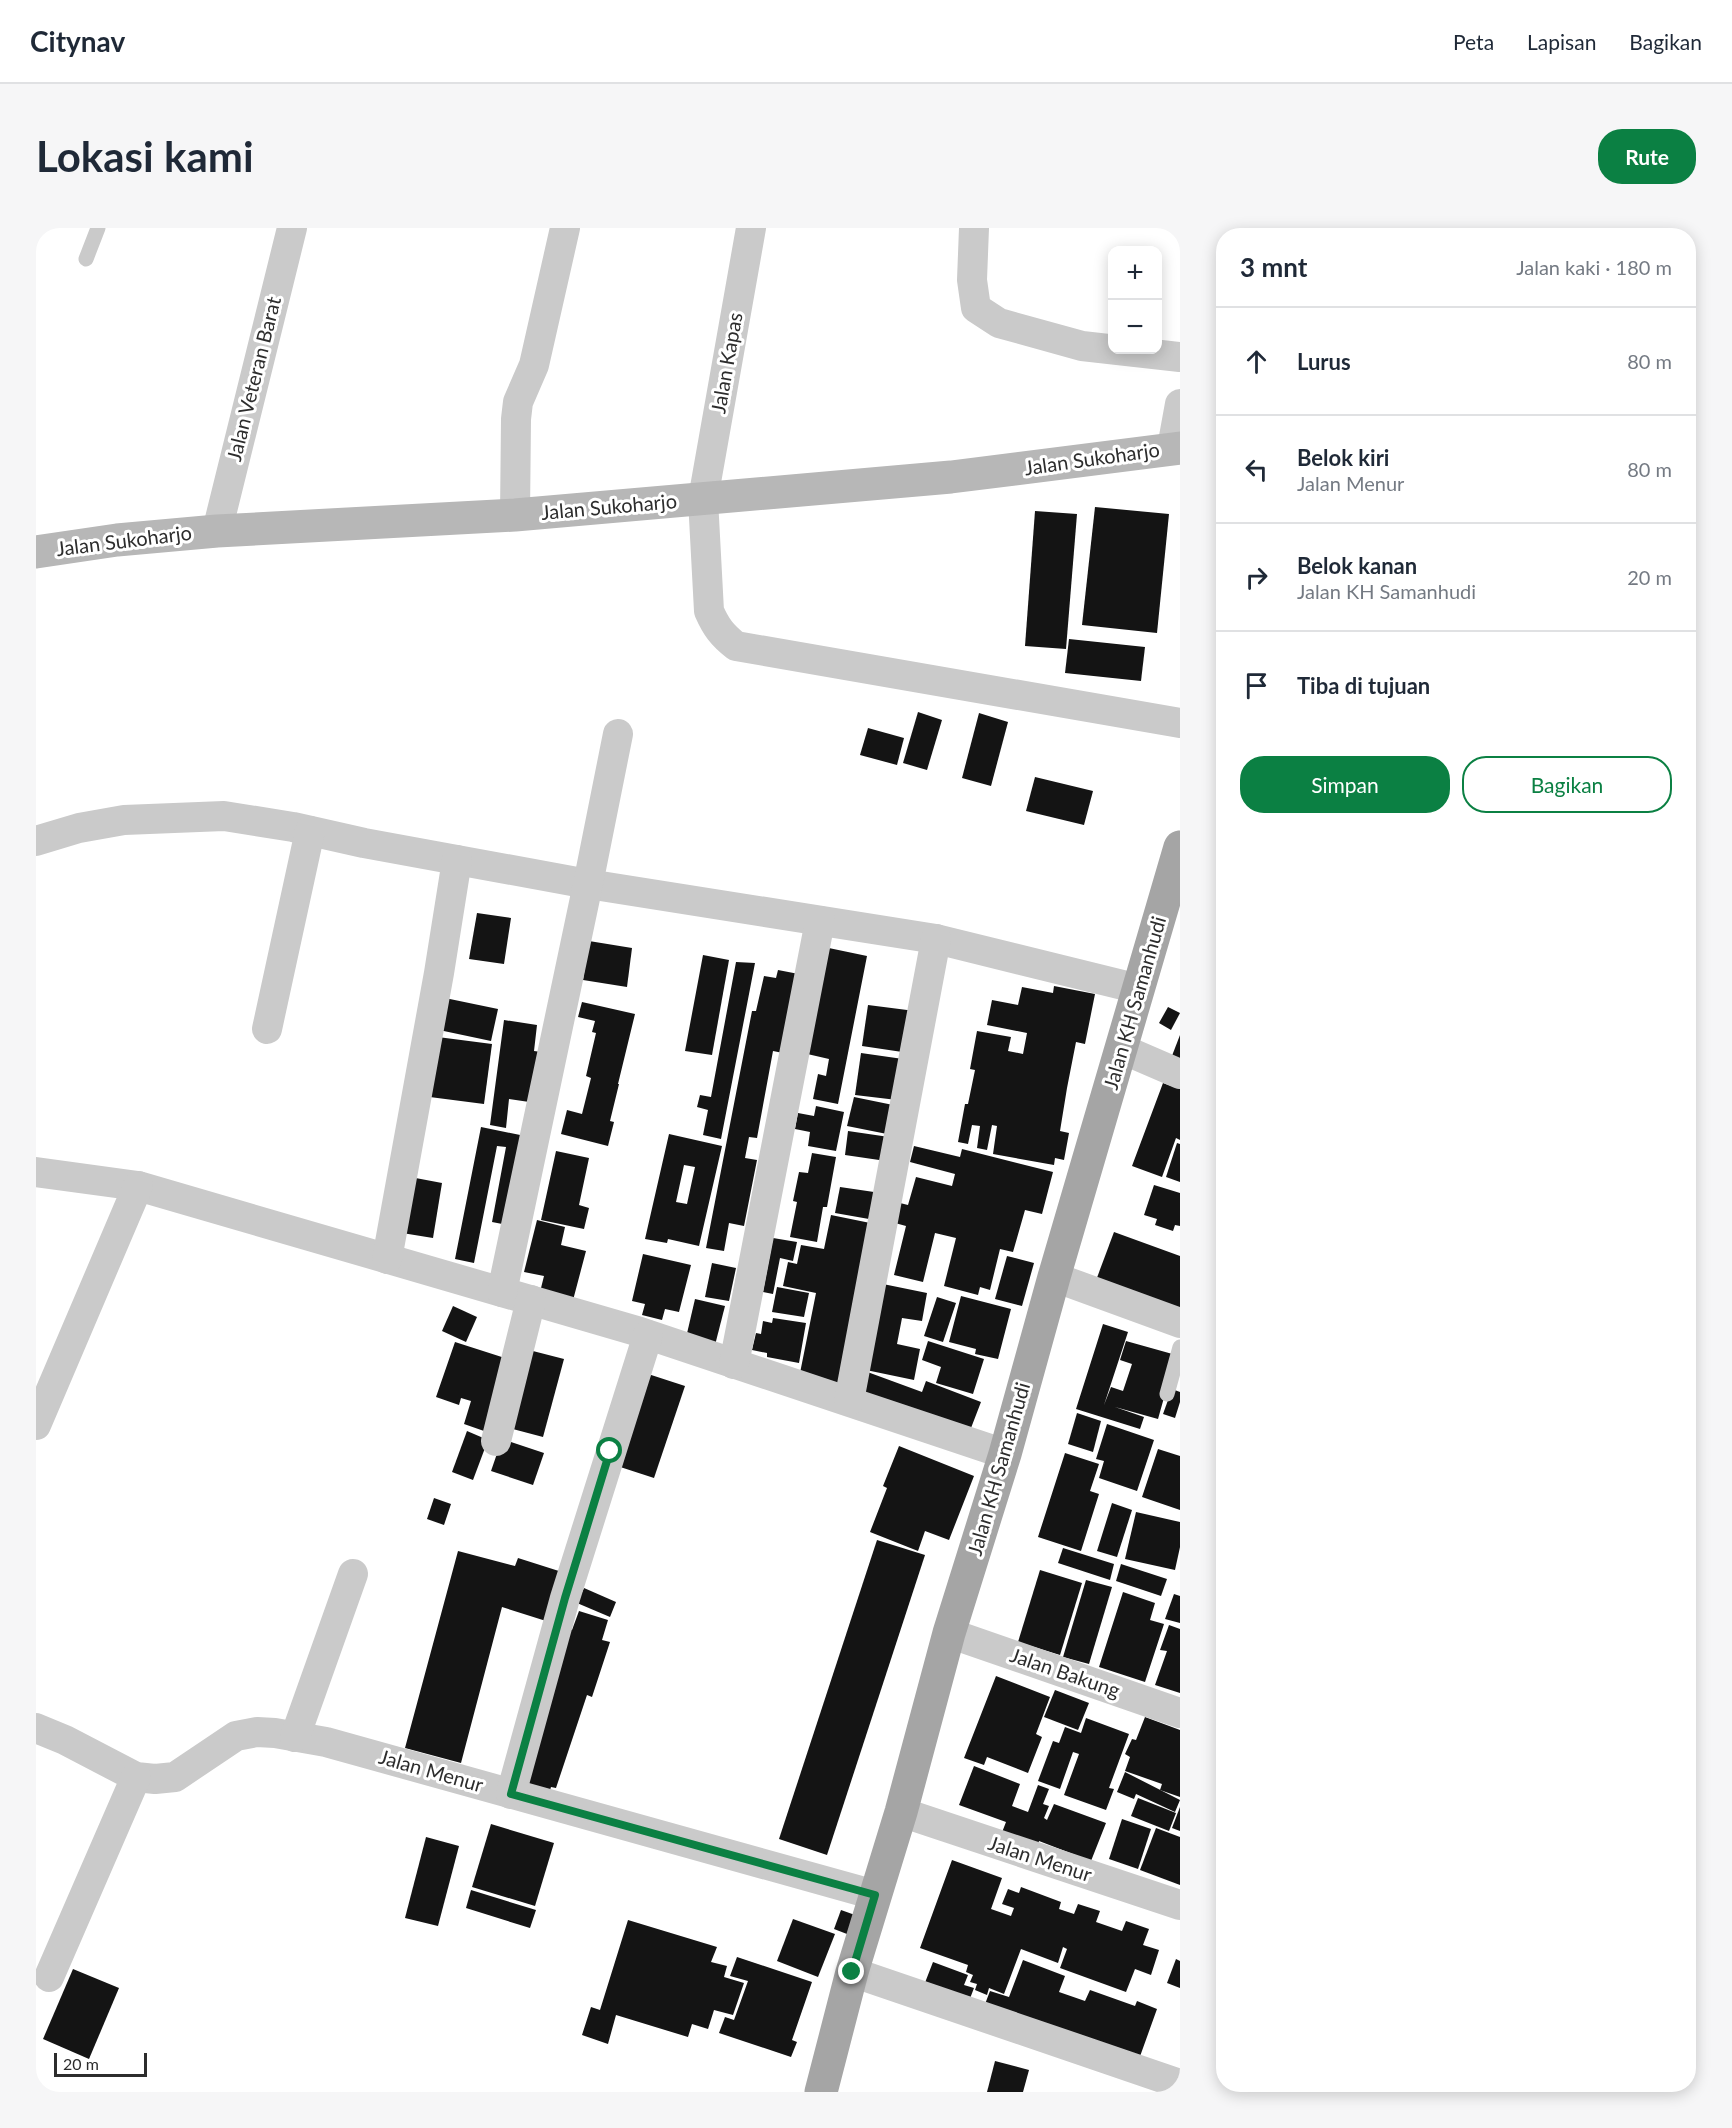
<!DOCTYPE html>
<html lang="id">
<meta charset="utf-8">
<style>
body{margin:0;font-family:Lato,sans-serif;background:#f6f6f7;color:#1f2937}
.controls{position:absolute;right:18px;top:18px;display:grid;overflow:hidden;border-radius:12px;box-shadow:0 3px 15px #0003}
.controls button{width:54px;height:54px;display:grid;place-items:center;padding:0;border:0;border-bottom:2px solid #e0e1e3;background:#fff;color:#1f2937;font:30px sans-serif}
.scale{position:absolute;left:18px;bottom:15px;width:93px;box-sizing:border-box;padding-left:6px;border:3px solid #2d2d2d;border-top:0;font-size:16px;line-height:21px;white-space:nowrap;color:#2d2d2d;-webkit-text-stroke:4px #fff;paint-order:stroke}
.stop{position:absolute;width:18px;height:18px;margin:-14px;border:4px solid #0b8043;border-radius:50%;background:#fff}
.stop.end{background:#0b8043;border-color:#fff;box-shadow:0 2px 6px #0008}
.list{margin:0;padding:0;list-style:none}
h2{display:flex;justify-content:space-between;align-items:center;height:78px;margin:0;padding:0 24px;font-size:26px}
h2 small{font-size:20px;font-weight:400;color:#747a83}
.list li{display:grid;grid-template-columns:39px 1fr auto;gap:18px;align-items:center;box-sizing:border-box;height:108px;padding:0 24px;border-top:2px solid #e0e1e3}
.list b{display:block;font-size:22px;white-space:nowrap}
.list p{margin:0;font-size:20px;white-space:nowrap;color:#747a83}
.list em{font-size:20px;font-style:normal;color:#747a83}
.actions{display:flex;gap:12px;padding:18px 24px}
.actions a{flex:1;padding:14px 0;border:2px solid #0b8043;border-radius:24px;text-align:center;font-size:21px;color:#0b8043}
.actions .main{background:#0b8043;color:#fff}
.icon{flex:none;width:33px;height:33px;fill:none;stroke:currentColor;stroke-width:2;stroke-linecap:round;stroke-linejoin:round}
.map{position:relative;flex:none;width:1144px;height:1864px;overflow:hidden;border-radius:24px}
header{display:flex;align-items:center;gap:36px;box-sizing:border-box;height:84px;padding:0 30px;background:#fff;border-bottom:2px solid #e0e1e3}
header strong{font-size:28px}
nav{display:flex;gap:33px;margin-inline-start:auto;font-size:21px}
.intro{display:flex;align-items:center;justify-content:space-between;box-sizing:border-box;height:144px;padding:0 36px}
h1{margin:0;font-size:42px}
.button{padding:15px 27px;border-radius:24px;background:#0b8043;color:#fff;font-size:21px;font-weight:700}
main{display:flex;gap:36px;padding:0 36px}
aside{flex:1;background:#fff;border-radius:24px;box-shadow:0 3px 15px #0003}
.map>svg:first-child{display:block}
</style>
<header>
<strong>Citynav</strong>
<nav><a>Peta</a><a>Lapisan</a><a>Bagikan</a></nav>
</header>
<div class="intro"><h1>Lokasi kami</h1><a class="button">Rute</a></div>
<main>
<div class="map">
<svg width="1144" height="1864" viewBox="0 0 1144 1864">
<rect width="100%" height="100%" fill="#fff"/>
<g fill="#141414" fill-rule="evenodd">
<polygon points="1059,279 1133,286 1121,405 1046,397"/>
<polygon points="999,283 1041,286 1030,421 989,418"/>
<polygon points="1033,411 1109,419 1105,453 1029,445"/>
<polygon points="882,484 906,492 891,542 867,535"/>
<polygon points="943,485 972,494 955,558 926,550"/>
<polygon points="832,500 868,510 861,537 824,527"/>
<polygon points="999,549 1057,563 1048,597 990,583"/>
<polygon points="441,685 475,690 468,736 433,731"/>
<polygon points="553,713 596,720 591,759 547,752"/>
<polygon points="788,719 831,728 802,876 777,871 782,846 790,848 793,831 767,825"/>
<polygon points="667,727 693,732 676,827 649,823"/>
<polygon points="700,734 719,735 685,911 667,907 672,882 661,879 664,867 675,869"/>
<polygon points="742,742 773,748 757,827 737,823 721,910 713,909 709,930 721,932 708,998 693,995 688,1023 670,1020 716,783 720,783 728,748 740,750"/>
<polygon points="1018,758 1059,766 1049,816 1040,814 1031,860 1024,903 1033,905 1028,932 1019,930 1018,937 957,926 961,898 956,897 951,922 941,920 944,898 936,897 932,916 922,914 929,876 932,876 939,842 934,841 941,803 975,809 972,823 987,826 991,805 951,797 956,772 982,777 986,759 1017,765"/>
<polygon points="409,770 462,781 455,813 403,802"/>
<polygon points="546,774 599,786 582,856 583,856 574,893 578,894 572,918 525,906 531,882 546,886 555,850 550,848 560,805 556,804 559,793 542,789"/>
<polygon points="832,777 879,783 873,825 826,818"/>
<polygon points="1132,779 1144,785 1135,802 1123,795"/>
<polygon points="468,792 501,797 498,823 513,825 500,875 473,871 470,900 454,897"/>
<polygon points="1144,807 1144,837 1134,833"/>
<polygon points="394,808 456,816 448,876 386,868"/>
<polygon points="825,825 867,831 861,872 819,867"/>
<polygon points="1127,855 1144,861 1144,912 1140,910 1126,949 1096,938"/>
<polygon points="818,869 862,878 856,907 811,898"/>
<polygon points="780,878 808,884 800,923 772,918 774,904 759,901 762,885 778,888"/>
<polygon points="445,899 494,909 477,998 456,994 470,919 461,918 438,1035 419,1031"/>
<polygon points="812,903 853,909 850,933 809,927"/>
<path d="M633,906L686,918L663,1018L632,1011L631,1015L609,1011ZM648,937L659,939L651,976L640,974Z"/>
<polygon points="1141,915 1144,916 1144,954 1130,949"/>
<polygon points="878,918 924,929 926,921 1017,944 1006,986 989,982 977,1024 964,1021 954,1062 944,1059 942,1067 908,1058 920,1010 899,1005 887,1054 858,1047 870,998 859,995 864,975 872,977 880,949 916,958 919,946 874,934"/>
<polygon points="520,923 553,930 543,977 553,980 548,1001 505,992"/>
<polygon points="776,925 800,929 791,979 787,979 781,1014 754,1009 761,974 757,973 763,944 772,945"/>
<polygon points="369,948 406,955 397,1010 360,1004"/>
<polygon points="1118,957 1144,965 1144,998 1139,997 1137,1003 1119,997 1121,991 1108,987"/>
<polygon points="804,959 838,964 833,991 799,985"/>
<polygon points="795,987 844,997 810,1164 762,1155 780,1065 747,1058 752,1034 761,1036 765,1017 788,1021"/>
<polygon points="501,992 529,999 525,1017 550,1023 536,1076 503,1068 508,1048 488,1044"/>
<polygon points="1078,1004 1144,1028 1144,1085 1059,1055"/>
<polygon points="737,1010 761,1014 757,1033 744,1030 737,1066 727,1064"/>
<polygon points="607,1026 655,1037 643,1084 629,1081 626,1092 606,1087 609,1076 596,1073"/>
<polygon points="971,1028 998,1035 986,1078 959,1071"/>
<polygon points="676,1035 700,1040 693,1073 669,1069"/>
<polygon points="847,1056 891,1065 886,1093 866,1090 861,1116 884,1121 878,1152 830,1142"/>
<polygon points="741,1059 773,1065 768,1089 736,1084"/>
<polygon points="925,1068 975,1081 962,1131 939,1126 940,1121 913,1114"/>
<polygon points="901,1069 920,1075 907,1114 888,1108"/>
<polygon points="659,1071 689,1078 678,1121 649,1114"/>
<polygon points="417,1078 441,1089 430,1114 406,1103"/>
<polygon points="737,1090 770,1095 763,1135 731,1129 731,1125 716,1122 720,1105 725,1106 727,1093 736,1095"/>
<polygon points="1067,1096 1092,1104 1068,1177 1075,1159 1087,1163 1096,1136 1084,1132 1090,1113 1140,1127 1122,1191 1079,1179 1108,1189 1104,1201 1040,1181"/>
<polygon points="892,1113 948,1131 937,1166 900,1155 905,1139 886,1132"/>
<polygon points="419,1114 472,1131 448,1203 428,1196 435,1173 425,1170 423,1177 400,1169"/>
<polygon points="493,1122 528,1131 507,1209 473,1200"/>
<polygon points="826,1142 886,1164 890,1153 945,1174 930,1213 815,1169"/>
<polygon points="606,1144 649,1158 618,1250 575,1236"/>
<polygon points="1136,1161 1144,1164 1144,1174 1139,1190 1127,1186"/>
<polygon points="1041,1185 1065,1193 1057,1224 1032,1216"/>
<polygon points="1071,1196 1118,1212 1101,1263 1063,1250 1068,1233 1060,1231"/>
<polygon points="431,1203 452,1212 437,1252 416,1244"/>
<polygon points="466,1211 508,1225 497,1257 455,1243"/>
<polygon points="863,1218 938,1248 913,1312 889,1303 882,1323 834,1304 851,1260 847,1258"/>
<polygon points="1122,1221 1144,1228 1144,1282 1106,1269"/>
<polygon points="1029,1225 1063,1236 1054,1263 1063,1266 1045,1323 1002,1309"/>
<polygon points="398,1270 415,1276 408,1297 391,1291"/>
<polygon points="1076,1275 1096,1282 1081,1329 1061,1323"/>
<polygon points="1100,1284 1144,1294 1144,1319 1139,1342 1089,1331"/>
<polygon points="841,1312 889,1327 791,1627 743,1611"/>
<polygon points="1027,1320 1078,1336 1074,1352 1022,1335"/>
<polygon points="422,1323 479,1338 482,1330 526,1344 510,1393 466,1379 425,1535 369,1520"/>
<polygon points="1085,1336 1131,1351 1125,1368 1080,1353"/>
<polygon points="1004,1342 1046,1355 1024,1427 982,1414"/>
<polygon points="1050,1352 1076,1359 1053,1436 1027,1429"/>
<polygon points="548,1360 580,1374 574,1389 541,1375"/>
<polygon points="1087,1364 1119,1375 1114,1392 1128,1396 1109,1454 1063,1439"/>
<polygon points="1138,1366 1144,1368 1144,1395 1129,1391"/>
<polygon points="543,1383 572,1392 566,1412 574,1414 556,1469 551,1467 520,1560 515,1559 512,1569 489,1561 531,1400 536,1402"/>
<polygon points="1133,1397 1144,1401 1144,1465 1119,1457 1131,1423 1124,1422"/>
<polygon points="960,1448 1014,1469 1000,1506 1006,1509 992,1545 951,1529 948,1537 928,1530"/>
<polygon points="1019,1462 1053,1475 1042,1502 1008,1489"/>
<polygon points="1109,1489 1144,1502 1144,1569 1124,1562 1126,1556 1089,1543 1094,1529 1089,1526 1096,1511 1100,1512"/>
<polygon points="1050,1490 1093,1506 1073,1560 1078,1561 1070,1582 1028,1567 1043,1526 1037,1524 1024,1561 1002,1553 1017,1513 1023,1515 1029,1499 1045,1505"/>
<polygon points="938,1538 984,1556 976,1578 992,1584 1002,1557 1013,1561 1007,1576 1013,1578 1008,1590 1011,1592 1018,1576 1070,1595 1055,1633 1003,1613 1001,1620 965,1607 970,1594 923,1577"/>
<polygon points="1089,1544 1144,1572 1139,1584 1100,1566 1098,1571 1081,1564"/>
<polygon points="1102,1570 1140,1585 1133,1603 1095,1588"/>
<polygon points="1144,1579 1144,1603 1136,1600"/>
<polygon points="1086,1591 1115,1601 1102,1641 1073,1631"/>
<polygon points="455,1596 518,1615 499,1678 436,1659"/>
<polygon points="1120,1600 1144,1609 1144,1657 1104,1642"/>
<polygon points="390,1609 423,1618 402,1698 369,1690"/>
<polygon points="916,1632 966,1650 955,1681 975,1688 978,1680 966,1676 972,1661 983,1665 985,1659 1025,1674 1023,1681 1038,1686 1042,1676 1064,1683 1060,1694 1086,1703 1090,1693 1113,1701 1107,1717 1123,1722 1115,1747 1099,1741 1090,1764 1024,1740 1031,1721 1027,1719 1022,1735 985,1721 968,1766 953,1760 951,1767 939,1762 941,1756 934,1754 937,1747 930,1744 932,1737 884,1720"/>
<polygon points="435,1662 500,1682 494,1700 430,1680"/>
<polygon points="805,1682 819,1687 811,1706 798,1701"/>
<polygon points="757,1691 799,1706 782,1749 741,1733"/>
<polygon points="592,1692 681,1719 675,1734 691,1738 688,1749 708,1755 697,1787 678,1782 672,1801 656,1796 652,1809 580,1787 572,1816 546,1807 555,1779 564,1782"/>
<polygon points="701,1729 776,1754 756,1812 761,1814 755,1829 683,1805 689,1789 698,1792 712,1753 694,1748"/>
<polygon points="1140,1731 1144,1733 1144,1760 1131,1755"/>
<polygon points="987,1732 1029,1748 1023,1764 1049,1773 1054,1762 1099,1778 1101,1773 1121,1781 1102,1834 946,1784 954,1763 973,1769"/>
<polygon points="897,1734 932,1747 928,1757 938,1760 930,1781 885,1765"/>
<polygon points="37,1741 83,1760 53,1831 7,1811"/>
<polygon points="959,1833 993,1842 987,1864 951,1864"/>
</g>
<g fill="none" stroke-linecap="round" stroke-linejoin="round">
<g stroke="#cacaca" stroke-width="15">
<polyline points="50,31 62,0"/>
<polyline points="1131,1166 1144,1119"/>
</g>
<g stroke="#cacaca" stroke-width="30">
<path d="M715,0L667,271L673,383C680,399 686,407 700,418L1144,495"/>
<polyline points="938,0 936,52 940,80 963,95 1046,118 1144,129"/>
<polyline points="1136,220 1144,176"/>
<polyline points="479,287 480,191 482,174 498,137 529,0"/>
<polyline points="181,303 256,0"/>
<polyline points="0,613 43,600 88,592 188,588 257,599 328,615 552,656 900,711 1103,761"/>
<polyline points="231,801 274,603"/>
<polyline points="1086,821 1144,846"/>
<polyline points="0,944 102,958 466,1064 604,1104 969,1226"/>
<polyline points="351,1031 403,745 421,632"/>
<polyline points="1018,1049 1144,1095"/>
<polyline points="466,1064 552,656 582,506"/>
<polyline points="698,1136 784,693"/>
<polyline points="813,1173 900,711"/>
<polyline points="0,1197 102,958"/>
<polyline points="460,1213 495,1072"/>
<polyline points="913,1405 1144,1485"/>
<polyline points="0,1500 29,1512 100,1549 119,1551 139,1549 200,1508 221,1504 239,1505 290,1514 839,1667"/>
<polyline points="259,1509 317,1346"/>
<polyline points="475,1566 529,1370 612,1107"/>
<polyline points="865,1584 1144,1677"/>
<polyline points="816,1744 1144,1856"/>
<polyline points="13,1749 100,1549"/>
</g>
<polyline stroke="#b7b7b7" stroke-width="33" points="0,324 81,312 181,303 479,287 915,249 1144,220"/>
<polyline stroke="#a5a5a5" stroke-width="33" points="785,1864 816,1744 865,1584 913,1405 969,1226 1018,1049 1144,619"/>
</g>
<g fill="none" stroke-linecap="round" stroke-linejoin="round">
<polyline stroke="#0b8043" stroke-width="8" points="574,1223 529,1370 475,1566 839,1667 816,1744"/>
</g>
<g text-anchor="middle" stroke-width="6" stroke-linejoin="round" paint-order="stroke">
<g font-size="20" fill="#2d2d2d" stroke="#fff">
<text transform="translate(691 135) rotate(-80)" y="7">Jalan Kapas</text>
<text transform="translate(218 151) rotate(-76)" y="7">Jalan Veteran Barat</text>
<text transform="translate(1056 231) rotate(-8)" y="7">Jalan Sukoharjo</text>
<text transform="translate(573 279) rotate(-5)" y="7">Jalan Sukoharjo</text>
<text transform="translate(88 313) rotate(-7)" y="7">Jalan Sukoharjo</text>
<text transform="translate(1099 775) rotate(-74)" y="7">Jalan KH Samanhudi</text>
<text transform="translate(963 1241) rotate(-74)" y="7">Jalan KH Samanhudi</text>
<text transform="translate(1029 1445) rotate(19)" y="7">Jalan Bakung</text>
<text transform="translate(395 1543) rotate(16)" y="7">Jalan Menur</text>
<text transform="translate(1004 1631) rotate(18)" y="7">Jalan Menur</text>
</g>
</g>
</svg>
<div class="controls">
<button>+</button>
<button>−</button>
</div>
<div class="scale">20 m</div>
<div class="stop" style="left:574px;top:1223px"></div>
<div class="stop end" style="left:816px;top:1744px"></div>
</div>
<aside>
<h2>3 mnt<small>Jalan kaki · 180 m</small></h2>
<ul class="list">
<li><svg class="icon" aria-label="ahead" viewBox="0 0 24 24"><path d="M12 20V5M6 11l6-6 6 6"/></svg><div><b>Lurus</b></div><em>80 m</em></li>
<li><svg class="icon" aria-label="left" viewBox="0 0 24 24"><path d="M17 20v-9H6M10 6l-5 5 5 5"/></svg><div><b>Belok kiri</b><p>Jalan Menur</p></div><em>80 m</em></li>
<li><svg class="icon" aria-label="right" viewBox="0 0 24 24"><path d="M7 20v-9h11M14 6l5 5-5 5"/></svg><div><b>Belok kanan</b><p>Jalan KH Samanhudi</p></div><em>20 m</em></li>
<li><svg class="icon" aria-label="arrive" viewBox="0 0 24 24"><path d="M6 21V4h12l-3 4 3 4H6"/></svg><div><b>Tiba di tujuan</b></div></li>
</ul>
<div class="actions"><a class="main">Simpan</a><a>Bagikan</a></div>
</aside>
</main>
